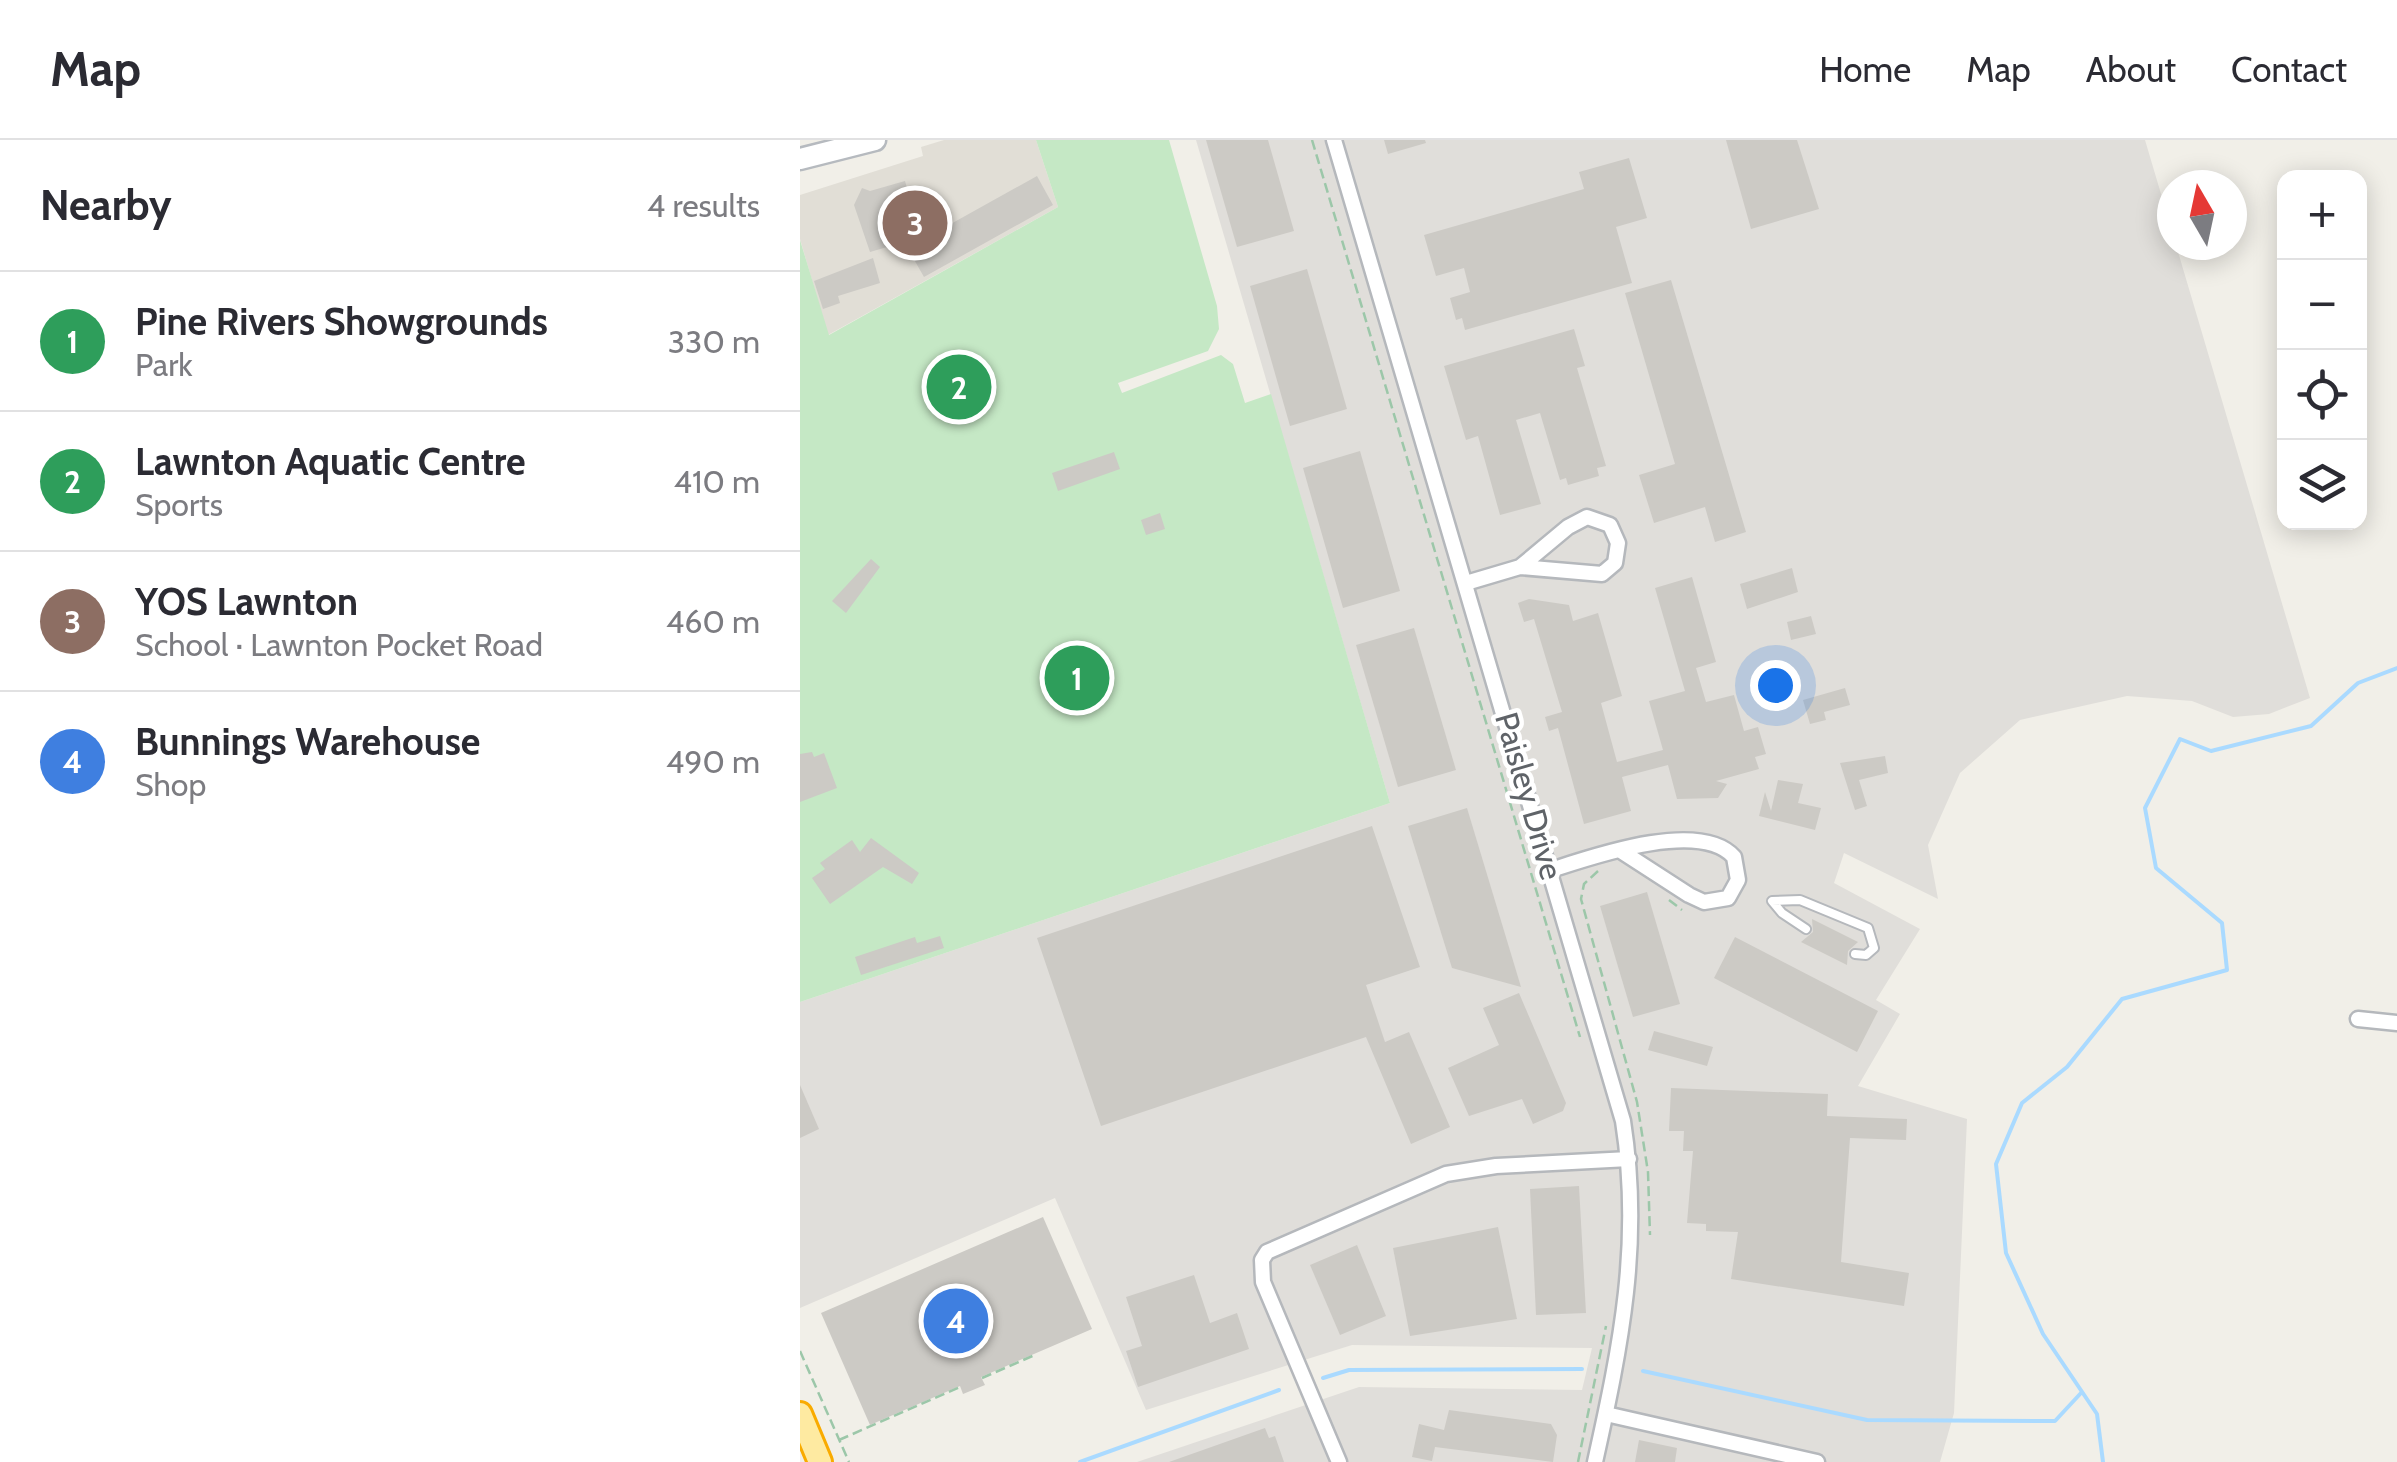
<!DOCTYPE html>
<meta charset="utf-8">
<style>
body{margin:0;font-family:Cabin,sans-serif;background:#f2f2f3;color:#2b2b33}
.controls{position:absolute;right:30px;top:30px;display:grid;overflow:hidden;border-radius:20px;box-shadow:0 5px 25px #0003}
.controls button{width:90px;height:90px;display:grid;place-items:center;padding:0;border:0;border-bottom:2px solid #e1e1e2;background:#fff;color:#2b2b33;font:50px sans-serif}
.compass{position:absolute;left:1357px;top:30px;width:90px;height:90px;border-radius:50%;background:#fff;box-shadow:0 5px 25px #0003;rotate:351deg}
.you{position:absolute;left:975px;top:545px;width:35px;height:35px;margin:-25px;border:8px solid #fff;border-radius:50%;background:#1a73e8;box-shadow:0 0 0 15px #1a73e833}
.badge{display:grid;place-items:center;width:65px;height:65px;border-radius:50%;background:#2563eb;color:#fff;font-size:32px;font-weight:700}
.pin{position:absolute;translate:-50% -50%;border:5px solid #fff;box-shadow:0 2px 10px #0006}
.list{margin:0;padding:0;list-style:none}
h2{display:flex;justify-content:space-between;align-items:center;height:130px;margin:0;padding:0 40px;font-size:42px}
h2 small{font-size:32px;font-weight:400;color:#7c7c81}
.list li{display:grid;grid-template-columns:65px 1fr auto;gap:30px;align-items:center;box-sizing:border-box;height:140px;padding:0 40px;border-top:2px solid #e1e1e2}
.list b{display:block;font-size:38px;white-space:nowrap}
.list p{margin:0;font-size:32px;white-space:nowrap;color:#7c7c81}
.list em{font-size:32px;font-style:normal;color:#7c7c81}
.icon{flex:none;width:55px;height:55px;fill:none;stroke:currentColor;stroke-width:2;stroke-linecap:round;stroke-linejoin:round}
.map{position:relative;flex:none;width:1597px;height:1322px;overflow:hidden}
header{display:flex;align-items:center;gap:60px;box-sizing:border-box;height:140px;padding:0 50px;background:#fff;border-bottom:2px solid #e1e1e2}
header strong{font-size:48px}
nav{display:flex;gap:55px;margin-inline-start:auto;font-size:35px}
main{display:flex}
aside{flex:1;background:#fff}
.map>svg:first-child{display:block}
</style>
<header>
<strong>Map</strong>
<nav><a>Home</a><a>Map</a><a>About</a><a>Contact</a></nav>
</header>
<main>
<aside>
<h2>Nearby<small>4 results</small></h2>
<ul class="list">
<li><span class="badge" style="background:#2e9e5b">1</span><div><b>Pine Rivers Showgrounds</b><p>Park</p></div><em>330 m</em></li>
<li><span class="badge" style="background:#2e9e5b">2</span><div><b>Lawnton Aquatic Centre</b><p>Sports</p></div><em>410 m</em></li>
<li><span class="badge" style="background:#8d6e63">3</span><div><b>YOS Lawnton</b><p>School · Lawnton Pocket Road</p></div><em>460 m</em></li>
<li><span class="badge" style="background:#3f7fe0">4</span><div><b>Bunnings Warehouse</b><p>Shop</p></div><em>490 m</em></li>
</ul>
</aside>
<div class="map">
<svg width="1597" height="1322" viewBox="0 0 1597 1322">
<rect width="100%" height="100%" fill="#f1efe8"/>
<polygon fill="#e0deda" points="396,0 1345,0 1372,91 1372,105 1376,105 1510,558 1469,574 1433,577 1392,561 1327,556 1220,580 1160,633 1128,705 1138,759 1044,713 1034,743 1120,789 1076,860 1100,874 1058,946 1167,979 1154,1273 1140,1322 337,1322 559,1247 782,1250 792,1208 552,1205 346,1270 255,1058 0,1168 0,862 590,663"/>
<polygon fill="#e1ded6" points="144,0 236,0 258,67 28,195 0,99 0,55 123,16 121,7"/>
<polygon fill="#c5e8c5" points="236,0 369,0 417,166 419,189 408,211 318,243 322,253 421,215 433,224 445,263 471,254 590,663 0,862 0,100 29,195 258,67"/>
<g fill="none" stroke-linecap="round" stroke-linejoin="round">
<g stroke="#aadaff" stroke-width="4">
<polyline points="843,1231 1067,1280 1255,1281 1281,1253"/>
<polyline points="523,1238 549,1230 782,1229"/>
<polyline points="280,1322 479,1250"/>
<polyline points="1303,1322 1297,1274 1243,1194 1206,1113 1196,1024 1222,963 1267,927 1322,859 1427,830 1422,783 1356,728 1345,668 1380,599 1411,611 1511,586 1558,543 1597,528"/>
</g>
</g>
<g fill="#cccac5">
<polygon points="406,0 468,0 494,91 437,107"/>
<polygon points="584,0 625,0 626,3 588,14"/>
<polygon points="926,0 997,0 1019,69 951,89"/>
<polygon points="829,18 847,78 816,87 832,143 665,190 662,178 656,180 650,158 670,152 664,128 636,136 624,95 784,49 779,32"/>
<polygon points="237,36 253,65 124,137 104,102 70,112 54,65 62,48 70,51 105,41 122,100"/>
<polygon points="73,118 80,143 38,156 40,163 23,169 14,141"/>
<polygon points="507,129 547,269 490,286 450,146"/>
<polygon points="871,140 946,392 915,402 905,367 854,383 839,335 875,324 825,153"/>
<polygon points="774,189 785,226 777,228 806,326 797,328 799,336 768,345 766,338 760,340 740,273 716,280 741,364 700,375 678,296 666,300 644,226"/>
<polygon points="560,311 600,451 543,468 503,328"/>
<polygon points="314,312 320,329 258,351 252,333"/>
<polygon points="360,373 365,389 346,395 341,380"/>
<polygon points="71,419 80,427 46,473 32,461"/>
<polygon points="992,428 998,452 947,469 940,444"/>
<polygon points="892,437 916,522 896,528 906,562 934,555 944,591 958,587 966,614 955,617 959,629 916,641 927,644 918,658 877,659 868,625 822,637 831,671 784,684 758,588 749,591 745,577 762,572 734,479 724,482 718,463 729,459 769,465 773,481 798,473 822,556 801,563 817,622 863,610 849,561 885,551 855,448"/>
<polygon points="1011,476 1016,494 991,500 987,482"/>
<polygon points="614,488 656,630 598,647 556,505"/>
<polygon points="1045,548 1050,565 1024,572 1026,580 1010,584 1003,560"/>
<polygon points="12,612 14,617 24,613 37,648 0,662 0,614"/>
<polygon points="1085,616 1088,633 1059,640 1067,666 1055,670 1040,623"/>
<polygon points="978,640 1003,644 998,663 1021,668 1015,690 959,676 965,652 971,671"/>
<polygon points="667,668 721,847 652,828 608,686"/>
<polygon points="572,686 620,827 566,845 585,902 609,892 650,987 611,1004 566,897 301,986 237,798"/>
<polygon points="71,698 119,733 112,744 83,727 30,764 12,738 25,729 20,723 52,700 60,712"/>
<polygon points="847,752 880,864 833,877 800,766"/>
<polygon points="1012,779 1058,802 1048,811 1047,825 1001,802 1013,792"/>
<polygon points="140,796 144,808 61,835 55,817 115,797 117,803"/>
<polygon points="935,797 1078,871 1057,912 914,838"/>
<polygon points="719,853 766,963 763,971 733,984 722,959 669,976 648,928 699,905 683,868"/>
<polygon points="854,891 913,907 907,926 848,910"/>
<polygon points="0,945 19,989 0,998"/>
<polygon points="871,948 1028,954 1027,976 1107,979 1106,1000 1050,998 1041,1122 1109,1133 1104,1166 931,1139 938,1092 906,1091 906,1084 887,1083 893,1011 883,1011 884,991 869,991"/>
<polygon points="779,1046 786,1173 736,1175 730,1049"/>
<polygon points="243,1077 292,1189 181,1237 185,1245 163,1254 160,1246 70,1285 21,1173"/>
<polygon points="698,1087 717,1179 610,1196 593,1108"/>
<polygon points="557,1105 586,1176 540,1195 510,1125"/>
<polygon points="394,1135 410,1183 437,1173 449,1209 338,1247 326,1211 342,1206 326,1157"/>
<polygon points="649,1270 751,1284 757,1295 753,1322 635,1307 632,1321 612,1317 619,1284 644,1290"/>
<polygon points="465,1288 469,1298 475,1296 484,1322 369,1322"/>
<polygon points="839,1300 877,1308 875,1322 835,1322"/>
</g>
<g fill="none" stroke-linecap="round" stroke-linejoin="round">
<defs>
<polyline id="service" points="1006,789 982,773 972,761 1000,760 1068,788 1074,808 1066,815 1055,814"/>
<g id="minor">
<path d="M534,0L823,981C842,1102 821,1205 795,1322"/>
<polyline points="666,443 720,427 768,387 787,377 810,385 818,403 815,423 802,434 720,427"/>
<path d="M751,730C794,716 900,679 934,717L938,740L928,758L904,762L889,755L821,711"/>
<polyline points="1558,879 1597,883"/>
<polyline points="806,1274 1017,1322"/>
<polyline points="539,1322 463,1142 462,1120 467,1112 646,1034 696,1026 829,1019"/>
</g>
<polyline id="secondary" points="0,19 75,0"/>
<polyline id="trunk" points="0,1274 20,1322"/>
</defs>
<use href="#service" stroke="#b5b8bc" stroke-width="12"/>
<use href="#minor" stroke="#b5b8bc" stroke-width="19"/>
<use href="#secondary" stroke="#b6babf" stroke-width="25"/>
<use href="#trunk" stroke="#f9ab00" stroke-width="28"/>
<g stroke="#9cc7a9" stroke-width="2.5" stroke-dasharray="10 5" stroke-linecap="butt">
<polyline points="512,0 780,897"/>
<polyline points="798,731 784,744 781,759 837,962 848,1032 850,1095"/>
<polyline points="869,760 882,770"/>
<polyline points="0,1211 49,1322"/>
<polyline points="182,1238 237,1214"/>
<polyline points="39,1300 160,1247"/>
<polyline points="778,1322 806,1186"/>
</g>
<use href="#service" stroke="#fff" stroke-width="8"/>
<use href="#minor" stroke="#fff" stroke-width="14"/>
<use href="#secondary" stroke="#fff" stroke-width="20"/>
<use href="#trunk" stroke="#feeaa1" stroke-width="22"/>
</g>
<g text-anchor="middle" stroke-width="9" stroke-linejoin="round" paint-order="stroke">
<g font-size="32" fill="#5f6368" stroke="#fff">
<text transform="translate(729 656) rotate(74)" y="11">Paisley Drive</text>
</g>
</g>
</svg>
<div class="controls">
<button>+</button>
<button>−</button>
<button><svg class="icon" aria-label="locate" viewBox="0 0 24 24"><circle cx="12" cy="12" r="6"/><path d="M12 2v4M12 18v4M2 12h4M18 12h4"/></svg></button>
<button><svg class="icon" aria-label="layers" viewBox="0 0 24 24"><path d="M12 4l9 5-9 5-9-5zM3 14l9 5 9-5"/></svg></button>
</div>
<svg class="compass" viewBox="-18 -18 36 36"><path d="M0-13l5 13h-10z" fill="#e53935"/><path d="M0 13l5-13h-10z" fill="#7c7c81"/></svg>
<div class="you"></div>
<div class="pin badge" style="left:277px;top:538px;background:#2e9e5b">1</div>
<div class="pin badge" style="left:159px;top:247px;background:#2e9e5b">2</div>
<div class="pin badge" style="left:115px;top:83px;background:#8d6e63">3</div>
<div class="pin badge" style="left:156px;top:1181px;background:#3f7fe0">4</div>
</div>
</main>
